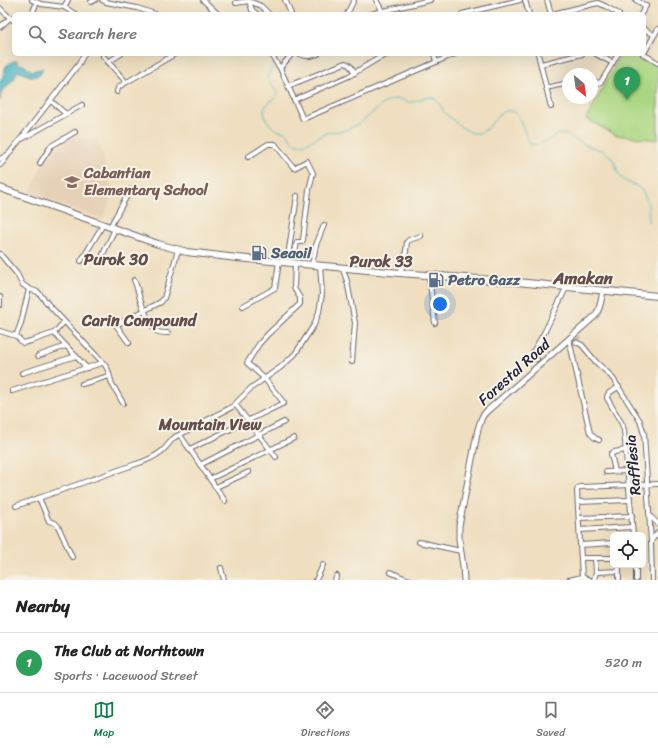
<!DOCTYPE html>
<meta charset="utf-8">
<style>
body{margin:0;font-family:Sriracha,sans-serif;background:#f6f6f6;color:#222}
.controls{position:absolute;right:12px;bottom:12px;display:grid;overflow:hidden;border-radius:6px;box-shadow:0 4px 16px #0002}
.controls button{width:36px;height:36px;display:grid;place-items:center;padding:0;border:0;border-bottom:1px solid #e0e0e0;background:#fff;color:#222;font:20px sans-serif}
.compass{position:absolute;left:562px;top:68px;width:36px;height:36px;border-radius:50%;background:#fff;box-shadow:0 4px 16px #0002;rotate:151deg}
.you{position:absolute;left:440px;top:304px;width:14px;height:14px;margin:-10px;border:3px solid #fff;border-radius:50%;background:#1a73e8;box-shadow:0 0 0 6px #1a73e833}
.badge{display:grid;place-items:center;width:26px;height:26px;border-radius:50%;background:#0b8043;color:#fff;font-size:13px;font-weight:700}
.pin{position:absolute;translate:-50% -33px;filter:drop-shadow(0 1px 2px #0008)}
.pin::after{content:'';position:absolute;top:21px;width:14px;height:12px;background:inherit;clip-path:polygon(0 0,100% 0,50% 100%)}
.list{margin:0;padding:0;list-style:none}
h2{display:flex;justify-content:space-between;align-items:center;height:52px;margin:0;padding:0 16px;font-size:17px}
h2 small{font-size:13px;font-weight:400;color:#767676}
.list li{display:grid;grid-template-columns:26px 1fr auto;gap:12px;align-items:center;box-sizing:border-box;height:60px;padding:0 16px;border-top:1px solid #e0e0e0}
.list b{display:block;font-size:15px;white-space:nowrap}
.list p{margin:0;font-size:13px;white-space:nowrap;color:#767676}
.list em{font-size:13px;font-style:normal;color:#767676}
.icon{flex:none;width:22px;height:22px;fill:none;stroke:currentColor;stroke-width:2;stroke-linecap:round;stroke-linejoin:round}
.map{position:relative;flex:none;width:658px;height:580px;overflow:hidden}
.search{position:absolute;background:#fff;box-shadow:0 4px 16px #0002;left:12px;right:12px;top:12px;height:44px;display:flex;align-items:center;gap:10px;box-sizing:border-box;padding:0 14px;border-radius:6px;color:#767676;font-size:15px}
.sheet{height:112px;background:#fff}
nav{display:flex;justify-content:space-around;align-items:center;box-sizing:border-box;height:56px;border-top:1px solid #e0e0e0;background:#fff;font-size:11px;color:#767676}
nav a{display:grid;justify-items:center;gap:2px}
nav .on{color:#0b8043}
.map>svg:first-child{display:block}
</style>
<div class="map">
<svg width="658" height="580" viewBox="0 0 658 580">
<rect width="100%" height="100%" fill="#f7f3e8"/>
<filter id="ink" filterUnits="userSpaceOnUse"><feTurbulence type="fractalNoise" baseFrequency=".025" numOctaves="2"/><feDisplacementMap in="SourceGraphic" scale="8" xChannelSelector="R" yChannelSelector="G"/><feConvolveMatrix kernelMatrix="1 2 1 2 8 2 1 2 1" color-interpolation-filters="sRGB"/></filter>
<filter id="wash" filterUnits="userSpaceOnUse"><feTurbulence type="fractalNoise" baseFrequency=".012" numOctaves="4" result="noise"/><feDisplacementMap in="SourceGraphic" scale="16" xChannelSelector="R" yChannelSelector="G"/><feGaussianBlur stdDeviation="0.9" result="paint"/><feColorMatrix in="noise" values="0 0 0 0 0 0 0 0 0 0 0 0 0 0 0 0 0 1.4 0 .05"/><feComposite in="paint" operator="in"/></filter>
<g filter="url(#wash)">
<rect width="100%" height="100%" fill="#efdfc0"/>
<polygon fill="#e6d0b6" points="66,138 97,140 104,158 106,175 113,190 103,219 30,194 41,167"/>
<polygon fill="#acd782" stroke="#677c5e" points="621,54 639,54 658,65 658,140 616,135 586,119"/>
<polygon fill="#48b6c3" stroke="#356c7f" points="13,61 18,61 19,65 22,64 32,71 43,68 40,75 33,77 17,71 14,79 1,93 0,101 0,80 2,78 6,66"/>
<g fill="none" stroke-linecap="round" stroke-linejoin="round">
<g stroke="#48b6c3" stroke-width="1">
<polyline points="315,0 320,2"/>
<path d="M275,66C257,82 278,84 277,97C273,100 267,103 265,107C261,114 270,126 276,130C279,131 282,131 285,132C290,135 291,143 298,144C309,145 316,137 326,133C331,131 336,132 341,131C345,130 349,129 352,127C360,124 366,119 372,113C379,108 385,100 395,99C401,98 406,103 412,102C418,101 424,97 430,97C438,98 441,108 446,114C453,120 465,131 473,133C491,137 497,104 513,112C522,116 524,136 530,144C545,148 552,132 564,134C572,136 578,142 586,145C594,149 604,148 610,156C616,162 616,171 621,177C625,183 632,183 637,186C648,194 650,210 648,222"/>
</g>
</g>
</g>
<g filter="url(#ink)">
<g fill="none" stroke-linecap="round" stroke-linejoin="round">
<polyline stroke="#c6b9a5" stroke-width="4" stroke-dasharray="4 2" stroke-linecap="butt" points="578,337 579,339"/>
<defs>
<g id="minor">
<polyline points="32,0 41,4 64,7 75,14"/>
<polyline points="102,0 106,2 137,8 155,14"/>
<polyline points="203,0 218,14"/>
<polyline points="285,0 287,4 291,14"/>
<polyline points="376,0 384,14"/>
<polyline points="525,0 529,14"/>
<polyline points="547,0 551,14"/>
<polyline points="636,0 646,6 641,14"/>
<polyline points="249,1 252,10 257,14"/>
<polyline points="91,2 95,0"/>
<polyline points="236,3 249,1 261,6 269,14"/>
<polyline points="64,7 68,0"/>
<polyline points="0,8 6,14 14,21"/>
<polyline points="32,14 37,2"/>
<polyline points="347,14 354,0"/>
<polyline points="371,14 430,0"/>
<polyline points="462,14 520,0"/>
<polyline points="552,14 598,3 605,6 619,14"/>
<polyline points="0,27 10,18"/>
<polyline points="644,29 654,35"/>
<polyline points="644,53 658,29"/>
<polyline points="272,54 275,61 280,68 303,119 455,54"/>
<path d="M299,54C306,57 310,57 318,54"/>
<polyline points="434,54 436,62"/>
<polyline points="538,54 551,107"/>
<polyline points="596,54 613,63"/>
<polyline points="643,54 658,63"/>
<polyline points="103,56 126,82"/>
<polyline points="108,62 121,54"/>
<polyline points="541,64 582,54"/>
<polyline points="280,68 292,54"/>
<polyline points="592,80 598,83 601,82 618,54"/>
<path d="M288,86L345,63C350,64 352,68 355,73"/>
<polyline points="546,88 568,83"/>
<polyline points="117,92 118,88 120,86 175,54"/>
<polyline points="294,100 349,76 379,58 389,54"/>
<polyline points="51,101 66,114"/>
<polyline points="22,139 82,105"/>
<polyline points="248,157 268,144 275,144 294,168 307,161 313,173 309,190 303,240 302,242 297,242 295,252 289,252"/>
<polyline points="0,159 7,155"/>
<polyline points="40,163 51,146 75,132"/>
<polyline points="0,165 4,161 8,155 79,64 84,54"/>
<polyline points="110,227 130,190"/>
<polyline points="0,254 17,274 22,284 29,289 38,292 48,304 105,365 108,370 112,384 123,403"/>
<polyline points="103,254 115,229"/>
<polyline points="81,261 103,225"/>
<polyline points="287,263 297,196"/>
<polyline points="312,265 316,245 324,225"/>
<polyline points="342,267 347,281 355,323 352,362"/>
<polyline points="400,273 405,259 407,242 409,240 421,236"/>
<polyline points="429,276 435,323"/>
<path d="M134,280C138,288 138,294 141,302C143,308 152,330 158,332C161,333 165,333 168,333"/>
<polyline points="0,297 0,305"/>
<polyline points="243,306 275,288 279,262"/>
<polyline points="0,331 16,336 23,343 31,341 54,333 64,322"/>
<polyline points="54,333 87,368"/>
<polyline points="16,336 21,323 29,289"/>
<polyline points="569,339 590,433 595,438 599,440"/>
<polyline points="576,342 582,345 596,362 609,374 614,380 640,421 644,434 651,542 652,580"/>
<polyline points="129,343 116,325 161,302 164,298 178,250"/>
<polyline points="38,356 66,346"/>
<polyline points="537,359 534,356 533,352 544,333 567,286"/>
<polyline points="22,373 76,356"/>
<polyline points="82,384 109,376"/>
<path d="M619,387C614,390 607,392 607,398L622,424L624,430L633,535"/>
<polyline points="12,391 102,363"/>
<polyline points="235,404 276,457"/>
<polyline points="180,435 225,501"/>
<polyline points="190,449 247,421 284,403 264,378 247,363 259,344 268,334 300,304 300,298 294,288 295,264"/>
<polyline points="200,465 284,422"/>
<polyline points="615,471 611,454 614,452 626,450"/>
<polyline points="606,472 628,471"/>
<polyline points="210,479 294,438"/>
<polyline points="216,487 249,472"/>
<polyline points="39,498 49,521 55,523 58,526 72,557"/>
<polyline points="578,502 630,500"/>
<path d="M16,506L133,465C143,462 154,458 162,451C167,447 170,441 175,437L232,407L251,388L281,367L295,354L314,325L319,312L322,294L320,265"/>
<polyline points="650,516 658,524"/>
<polyline points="579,518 632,516"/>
<polyline points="580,530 632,527"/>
<polyline points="651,541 658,532"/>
<polyline points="419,542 461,551"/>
<polyline points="580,545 613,543"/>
<polyline points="581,558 613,558"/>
<polyline points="636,565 636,580"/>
<polyline points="221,568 224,580"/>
<polyline points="390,572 404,578 410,580"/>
<polyline points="596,572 619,571"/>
<polyline points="582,577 577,491 578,488 581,487 658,484"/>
<polyline points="316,580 323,565"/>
<polyline points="335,580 337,576"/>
<polyline points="569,580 582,577 590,580"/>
<polyline points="594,580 596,572 595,558"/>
<polyline points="619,580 619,565"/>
</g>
<path id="tertiary" d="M464,580L463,566L459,539V526L478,429L482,417L486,412L595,316C601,308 601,300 603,291"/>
<polyline id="primary" points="0,188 158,244 187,252 237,258 400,273 517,282 658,296"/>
</defs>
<use href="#minor" stroke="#6a646a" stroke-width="6"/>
<use href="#tertiary" stroke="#6a646a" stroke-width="7"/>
<use href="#primary" stroke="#6a646a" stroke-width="8"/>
<use href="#minor" stroke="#fff" stroke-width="4"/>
<use href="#tertiary" stroke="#fff" stroke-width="5"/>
<use href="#primary" stroke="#fff" stroke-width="6"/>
</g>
</g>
<defs>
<symbol id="school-bare" viewBox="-9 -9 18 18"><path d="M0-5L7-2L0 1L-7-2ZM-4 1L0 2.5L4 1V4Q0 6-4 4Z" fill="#8d6e63" stroke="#f7f3e8" stroke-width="2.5" paint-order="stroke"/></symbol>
<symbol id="fuel-bare" viewBox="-9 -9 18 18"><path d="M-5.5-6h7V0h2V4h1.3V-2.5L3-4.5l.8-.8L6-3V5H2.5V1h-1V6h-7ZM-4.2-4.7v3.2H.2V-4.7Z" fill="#5c6f8a" stroke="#f7f3e8" stroke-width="2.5" paint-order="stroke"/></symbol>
</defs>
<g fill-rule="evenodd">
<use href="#school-bare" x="61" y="171" width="22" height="22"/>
<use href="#fuel-bare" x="248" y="242" width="22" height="22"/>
<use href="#fuel-bare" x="425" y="269" width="22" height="22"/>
</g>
<g text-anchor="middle" stroke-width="4" stroke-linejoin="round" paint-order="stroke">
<g font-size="15" font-weight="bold" fill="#785e54" stroke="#f7f3e8" text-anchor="start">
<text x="84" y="178">Cabantian<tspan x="84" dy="17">Elementary School</tspan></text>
</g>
<g font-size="15" font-weight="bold" fill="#4e5e75" stroke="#f7f3e8" text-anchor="start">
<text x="271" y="258">Seaoil</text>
<text x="448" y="285">Petro Gazz</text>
</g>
<g font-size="15" fill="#22223b" stroke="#f7f3e8">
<text transform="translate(514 372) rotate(-42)" y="5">Forestal Road</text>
<text transform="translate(633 465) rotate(-95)" y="5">Rafflesia</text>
</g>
<g font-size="16" font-weight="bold" fill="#644e4b" stroke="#f7f3e8">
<text x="116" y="265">Purok 30</text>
<text x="381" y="267">Purok 33</text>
<text x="139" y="326">Carin Compound</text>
<text x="210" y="430">Mountain View</text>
</g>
<g font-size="17" font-weight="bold" fill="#644e4b" stroke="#f7f3e8">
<text x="583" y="284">Amakan</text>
</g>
</g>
</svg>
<div class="controls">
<button><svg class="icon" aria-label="locate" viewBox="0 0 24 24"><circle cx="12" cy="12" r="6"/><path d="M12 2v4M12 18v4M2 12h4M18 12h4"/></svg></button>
</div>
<svg class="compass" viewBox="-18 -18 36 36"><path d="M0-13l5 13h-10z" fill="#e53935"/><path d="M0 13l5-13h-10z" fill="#767676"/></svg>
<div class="you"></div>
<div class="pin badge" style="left:627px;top:100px;background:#2e9e5b">1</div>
<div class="search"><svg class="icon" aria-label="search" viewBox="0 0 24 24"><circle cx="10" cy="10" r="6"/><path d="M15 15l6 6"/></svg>Search here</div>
</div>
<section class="sheet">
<h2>Nearby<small></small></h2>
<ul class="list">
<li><span class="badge" style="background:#2e9e5b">1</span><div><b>The Club at Northtown</b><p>Sports · Lacewood Street</p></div><em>520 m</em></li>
</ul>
</section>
<nav>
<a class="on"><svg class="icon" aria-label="map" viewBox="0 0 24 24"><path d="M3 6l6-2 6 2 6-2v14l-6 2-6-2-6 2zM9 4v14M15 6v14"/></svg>Map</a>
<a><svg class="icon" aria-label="directions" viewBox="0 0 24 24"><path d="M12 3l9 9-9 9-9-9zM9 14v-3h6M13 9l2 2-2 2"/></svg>Directions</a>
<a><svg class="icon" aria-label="saved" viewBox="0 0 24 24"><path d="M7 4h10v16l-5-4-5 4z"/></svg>Saved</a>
</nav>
